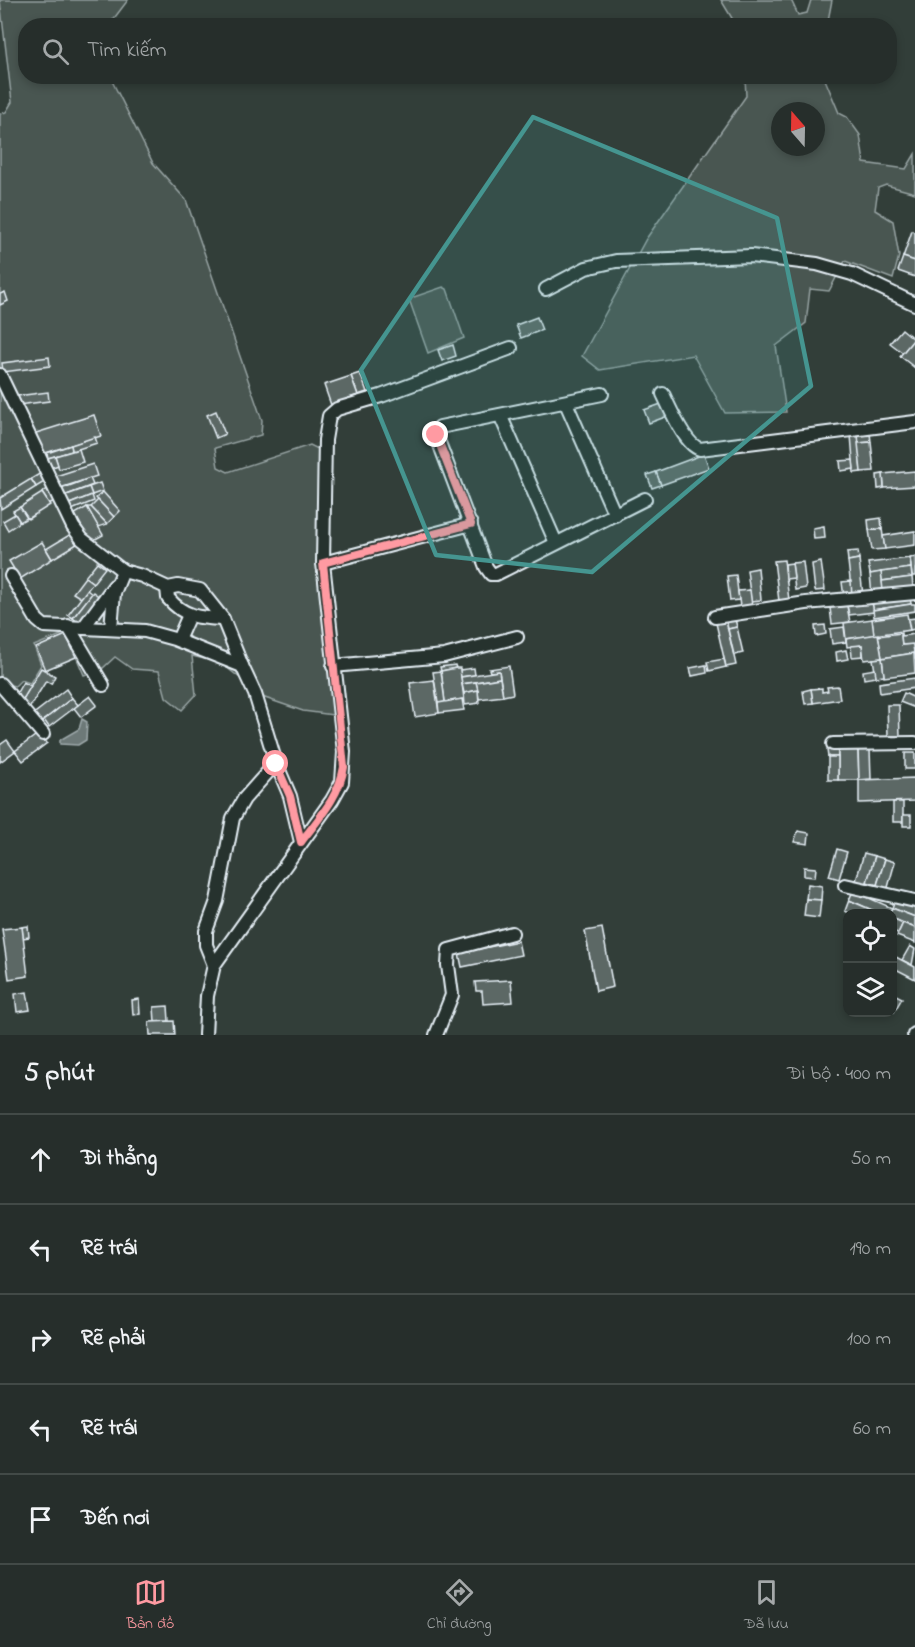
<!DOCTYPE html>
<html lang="vi">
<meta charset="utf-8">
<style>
body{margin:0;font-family:"Indie Flower",sans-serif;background:#323a37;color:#f1f3f6}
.controls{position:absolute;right:18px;bottom:18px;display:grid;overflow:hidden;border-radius:12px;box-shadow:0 3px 9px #0003}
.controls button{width:54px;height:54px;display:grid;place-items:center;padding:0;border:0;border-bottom:2px solid #424a47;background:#262e2b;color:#f1f3f6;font:30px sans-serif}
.compass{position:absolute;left:771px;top:102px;width:54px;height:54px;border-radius:50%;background:#262e2b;box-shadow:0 3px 9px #0003;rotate:340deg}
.stop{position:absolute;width:18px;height:18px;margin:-14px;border:4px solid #ff9aa2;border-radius:50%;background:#fff}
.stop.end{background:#ff9aa2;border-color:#fff;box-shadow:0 2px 6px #0008}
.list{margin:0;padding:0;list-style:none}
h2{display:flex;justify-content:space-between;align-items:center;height:78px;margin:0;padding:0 24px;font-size:26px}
h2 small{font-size:20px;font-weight:400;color:#a4a8a9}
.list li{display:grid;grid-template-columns:39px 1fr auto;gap:18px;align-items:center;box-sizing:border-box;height:90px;padding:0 24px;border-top:2px solid #424a47}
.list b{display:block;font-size:22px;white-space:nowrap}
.list em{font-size:20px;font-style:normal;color:#a4a8a9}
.icon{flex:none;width:33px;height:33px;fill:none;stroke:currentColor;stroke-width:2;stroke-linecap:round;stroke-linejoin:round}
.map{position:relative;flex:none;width:915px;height:1035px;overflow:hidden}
.search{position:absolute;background:#262e2b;box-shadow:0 3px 9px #0003;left:18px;right:18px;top:18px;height:66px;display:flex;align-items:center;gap:15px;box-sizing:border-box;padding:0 21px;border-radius:24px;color:#a4a8a9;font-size:22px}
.sheet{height:528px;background:#262e2b}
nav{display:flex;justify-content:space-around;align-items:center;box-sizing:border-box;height:84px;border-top:2px solid #424a47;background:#262e2b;font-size:16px;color:#a4a8a9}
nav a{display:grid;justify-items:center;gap:3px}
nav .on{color:#ff9aa2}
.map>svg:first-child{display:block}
</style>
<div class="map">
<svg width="915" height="1035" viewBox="0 0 915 1035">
<rect width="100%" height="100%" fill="#323e39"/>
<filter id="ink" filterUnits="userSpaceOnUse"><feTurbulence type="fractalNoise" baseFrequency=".0167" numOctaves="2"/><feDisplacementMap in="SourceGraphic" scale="12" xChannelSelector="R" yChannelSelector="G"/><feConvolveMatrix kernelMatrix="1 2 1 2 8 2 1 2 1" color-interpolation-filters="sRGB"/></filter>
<g filter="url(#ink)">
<g fill="#495651" stroke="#98a4a4" stroke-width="1.5" fill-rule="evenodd">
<polygon points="0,0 128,0 109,25 26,26 26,76 110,77 153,163 186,200 262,420 261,435 215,448 218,467 228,472 310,445 320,450 335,708 333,715 303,711 265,698 221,663 192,656 196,695 182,710 166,697 159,671 132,669 115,657 103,668 84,675 66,633 34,646 41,665 30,683 21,680 15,686 4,684 0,677 0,114 6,112 12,102"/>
<polygon points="721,0 791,0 798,15 807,13 811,0 832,0 827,26 736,25"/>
<path d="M745,77H824L839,113L847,117L860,135L864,163L906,169L915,154V193L886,185L878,188L875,210L893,221L899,256L893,279L845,261L829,291L810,289L806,323L776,346L786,412L725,413L693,355L600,370L582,356L646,239L746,96ZM780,111H816V147H780Z"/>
<polygon points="443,287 447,289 464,338 428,353 410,302 411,298"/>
</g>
<polygon fill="#6d7978" stroke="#9ea9ab" stroke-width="1.5" points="82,719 87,722 86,740 78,745 60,744 60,740 79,729"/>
<g fill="#5c6865" stroke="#e8f1f8" stroke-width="1.5">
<polygon points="912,231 915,232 915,261 903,257"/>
<polygon points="903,257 915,261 915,277 898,271"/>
<polygon points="5,292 8,301 0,305 0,294"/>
<polygon points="537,317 542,330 521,338 516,325"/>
<polygon points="902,329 914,339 903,353 890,343"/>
<polygon points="914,339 915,339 915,368 900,356"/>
<polygon points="453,345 456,356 442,361 438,350"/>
<polygon points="49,357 50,366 3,372 2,363"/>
<polygon points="360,373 367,392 358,395 351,376"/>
<polygon points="351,376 358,395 331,405 324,385"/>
<polygon points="48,392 49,401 18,405 17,396"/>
<polygon points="664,403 668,416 649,423 644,410"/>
<polygon points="216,411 225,434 216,438 207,415"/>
<polygon points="94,415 101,436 42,454 36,433"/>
<polygon points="870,433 871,442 858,443 858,434"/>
<polygon points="858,434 861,472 854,473 851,435"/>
<polygon points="95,437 97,443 72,451 71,445"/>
<polygon points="871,442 874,471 861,472 858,443"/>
<polygon points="71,445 72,451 48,458 47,453"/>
<polygon points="79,449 83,462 59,469 55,456"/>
<polygon points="704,454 709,468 661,485 656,472"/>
<polygon points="55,456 58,465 51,468 48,458"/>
<polygon points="853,460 854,469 841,471 840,461"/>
<polygon points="93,464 97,476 60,488 56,476"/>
<polygon points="915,471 915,486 884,488 883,474"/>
<polygon points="656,472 661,485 652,488 647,475"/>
<polygon points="41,473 46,481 36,487 31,479"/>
<polygon points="883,474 884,488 878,489 877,475"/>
<polygon points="90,478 93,485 64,496 61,489"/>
<polygon points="31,479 36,487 1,509 0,498"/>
<polygon points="100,483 103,491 92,495 89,487"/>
<polygon points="89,487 92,495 67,505 64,496"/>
<polygon points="49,488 56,500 49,504 42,493"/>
<polygon points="103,492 120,511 114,517 96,498"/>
<polygon points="42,493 50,505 28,519 20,507"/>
<polygon points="92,495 94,501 69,511 67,505"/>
<polygon points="98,500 114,517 107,524 91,507"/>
<polygon points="20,507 27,518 20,522 13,511"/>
<polygon points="87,507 91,507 107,524 98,527"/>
<polygon points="87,507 103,535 90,542 75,514"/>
<polygon points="15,514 20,522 8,530 3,521"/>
<polygon points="881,518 882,529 869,530 868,520"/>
<polygon points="824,526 825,538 814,539 813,528"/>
<polygon points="882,529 885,549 872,550 869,530"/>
<polygon points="915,531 915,545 885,549 883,536"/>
<polygon points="71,534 77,544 52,559 46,549"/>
<polygon points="42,542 52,559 20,579 9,561"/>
<polygon points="858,551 859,559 848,561 847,552"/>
<polygon points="915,557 915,576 912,576 910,558"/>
<polygon points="910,558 911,568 870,574 868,563"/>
<polygon points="859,559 863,596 852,597 848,561"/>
<polygon points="784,560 789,600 779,601 774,561"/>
<polygon points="97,562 105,568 93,583 85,577"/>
<polygon points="803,562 806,588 795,590 792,563"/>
<polygon points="821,562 825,590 815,591 812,564"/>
<polygon points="792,563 794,578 786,579 785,564"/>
<polygon points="758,568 761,600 751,601 747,570"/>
<polygon points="911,568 912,577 882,581 881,572"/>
<polygon points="881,572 884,594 872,596 870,574"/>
<polygon points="736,575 739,600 730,601 727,576"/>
<polygon points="85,577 93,583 81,598 73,593"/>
<polygon points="912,577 913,587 883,591 882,581"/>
<polygon points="851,581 852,597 844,598 842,582"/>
<polygon points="87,590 92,594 73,618 68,615"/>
<polygon points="750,590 752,606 740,607 738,591"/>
<polygon points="93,592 101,598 80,624 73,618"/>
<polygon points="910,597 911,604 873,610 872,602"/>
<polygon points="872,602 874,612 849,615 847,606"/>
<polygon points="911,604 915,604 915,611 874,617 873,610"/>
<polygon points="847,606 850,622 832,624 830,608"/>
<polygon points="907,614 910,630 874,635 872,619"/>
<polygon points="915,618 915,629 910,630 908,619"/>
<polygon points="735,619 737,627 728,629 726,621"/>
<polygon points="872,619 874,635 846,639 844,623"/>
<polygon points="726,621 736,665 726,667 716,623"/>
<polygon points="825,625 826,634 816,636 815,626"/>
<polygon points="737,627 743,653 734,655 728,629"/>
<polygon points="844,627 846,642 832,644 830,629"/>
<polygon points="901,633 902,645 913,644 914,653 882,658 878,636"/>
<polygon points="878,634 882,658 864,660 862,645 847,647 846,639"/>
<polygon points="915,634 915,660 913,644 902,645 901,636"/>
<polygon points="66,635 76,657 45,670 36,648"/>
<polygon points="862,645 863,656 852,657 851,646"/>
<polygon points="846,650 848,659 837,661 836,652"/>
<polygon points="914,653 915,673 884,677 882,658"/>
<polygon points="882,658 884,676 876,677 873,659"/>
<polygon points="724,659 726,667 709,671 707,662"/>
<polygon points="455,665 456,668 441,671 440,667"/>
<polygon points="706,665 707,673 692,676 690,668"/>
<polygon points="509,666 513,694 503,696 499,671 490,672 489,669"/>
<polygon points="41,668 55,676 51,684 46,681 30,707 21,702"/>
<polygon points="456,668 460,668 464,699 445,702 441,671"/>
<polygon points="474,668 475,675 461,677 460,670"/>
<polygon points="875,669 876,677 864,679 863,671"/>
<polygon points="441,671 445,702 438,703 433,672"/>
<polygon points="499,671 500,678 462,684 461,677"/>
<polygon points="500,678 503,696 479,699 476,682"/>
<polygon points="915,678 915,688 880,693 879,683"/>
<polygon points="434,680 439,713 415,717 410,683"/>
<polygon points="23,682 31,686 22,701 15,696"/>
<polygon points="476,682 478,690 464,693 462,684"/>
<polygon points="838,686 840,699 813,703 811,689 822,688 822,692 828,691 827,687"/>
<polygon points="66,689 72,698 38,725 31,716"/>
<polygon points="811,689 813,703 805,704 803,691"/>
<polygon points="478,690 479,703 465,705 464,693"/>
<polygon points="904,693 915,698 915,708 900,702"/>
<polygon points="90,696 97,705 81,717 74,708"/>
<polygon points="72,698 78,705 49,727 44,720"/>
<polygon points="462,699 464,710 439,713 438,703"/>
<polygon points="887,705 899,705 900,736 888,736"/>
<polygon points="39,733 47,743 23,761 15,751"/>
<polygon points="7,740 15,751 0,762 0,745"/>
<polygon points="838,749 838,757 828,757 827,750"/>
<polygon points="838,749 858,749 859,780 838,780"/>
<polygon points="858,749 870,749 871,779 859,780"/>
<rect x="905" y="753" width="10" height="16"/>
<rect x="828" y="757" width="10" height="23"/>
<polygon points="915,778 915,801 859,803 859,780"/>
<rect x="893" y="802" width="10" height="20"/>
<rect x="903" y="815" width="8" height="11"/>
<polygon points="798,831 809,833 808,844 794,842"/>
<polygon points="837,849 847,852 839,879 829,876"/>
<polygon points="864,853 875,856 866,887 855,884"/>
<polygon points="875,856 885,859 877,885 867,882"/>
<polygon points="885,859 895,862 887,891 876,888"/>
<polygon points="804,867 816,868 815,877 804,876"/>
<polygon points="808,884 822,886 821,900 806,899"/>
<polygon points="853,891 892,908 889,914 881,914 849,900"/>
<polygon points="806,899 821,900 819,918 804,916"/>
<polygon points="895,899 915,907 915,917 892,908"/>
<polygon points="849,900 881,914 851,914 845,911"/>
<polygon points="892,908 915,917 915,928 892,918 892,914 889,914"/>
<polygon points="892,918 903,923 898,933 892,931"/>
<polygon points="903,923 915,928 915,943 897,936"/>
<polygon points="28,926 29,937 23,938 22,927"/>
<polygon points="22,927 28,976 9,979 2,929"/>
<polygon points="602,928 613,987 596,991 585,931"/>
<polygon points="518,941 521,955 462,967 459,953"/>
<polygon points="910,946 915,949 912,965 902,960"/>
<polygon points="892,955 915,967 915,979 892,967"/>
<polygon points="511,980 513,1002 483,1004 482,991 476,991 475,982"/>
<polygon points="27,992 30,1010 17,1012 15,994"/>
<polygon points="892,993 902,998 894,1012 892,1011"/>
<polygon points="139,999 140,1014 133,1015 132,1000"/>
<polygon points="168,1006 169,1021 155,1022 154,1007"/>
<polygon points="174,1021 175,1035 150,1035 149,1022"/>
</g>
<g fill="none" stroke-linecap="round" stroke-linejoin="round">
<defs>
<g id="minor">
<polyline points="546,289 586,268 616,261 751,256 817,264 852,274 915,304"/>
<polyline points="0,375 73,527 82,539 123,571 142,576 168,588 178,586 200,590 223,619 242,666"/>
<polyline points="602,394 440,427 435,432 486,567 491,574 496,574 645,499"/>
<path d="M663,394C670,408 685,445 700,449L915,422"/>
<polyline points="566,403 615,515"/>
<polyline points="501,417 556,543"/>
<polyline points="323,563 471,524"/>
<polyline points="11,576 37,620 44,626 145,631 174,639 242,666 255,694 276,763 290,796 301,842"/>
<path d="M167,588L168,598C184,617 199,618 223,619"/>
<polyline points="715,617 806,603 915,593"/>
<polyline points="68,626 103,685"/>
<polyline points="83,628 114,586"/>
<polyline points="111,628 114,593 123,571"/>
<polyline points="178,640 189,615"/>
<polyline points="333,666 444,656 517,637"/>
<polyline points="0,684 43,734"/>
<polyline points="833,744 915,743"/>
<polyline points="845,885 915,901"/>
<polyline points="214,965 206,945 206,931 217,901 233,818 244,799 276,763"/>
<polyline points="205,1035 207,996 214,965 332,800 342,782 344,752 323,563 325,440 329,416 337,409 381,396 511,348"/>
<polyline points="436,1035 452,995 448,965 449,950 512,933"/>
<polyline points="914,1035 915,1034"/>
</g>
</defs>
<use href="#minor" stroke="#e8f1f8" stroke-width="16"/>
<use href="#minor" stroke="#26332d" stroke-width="12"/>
</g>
</g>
<g fill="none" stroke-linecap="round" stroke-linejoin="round" filter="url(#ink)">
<path stroke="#ff9aa2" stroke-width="8" d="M276,764L290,796L301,842C319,818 339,797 344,767L323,563L471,524L436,435"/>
</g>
<path fill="#459590" fill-opacity="0.2" stroke="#459590" stroke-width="4.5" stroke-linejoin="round" d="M533,117L777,218L811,386L592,572L436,555L361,370Z"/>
</svg>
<div class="controls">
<button><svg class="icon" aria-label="locate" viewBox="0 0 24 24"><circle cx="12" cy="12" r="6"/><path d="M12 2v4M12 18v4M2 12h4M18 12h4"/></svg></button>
<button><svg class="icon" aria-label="layers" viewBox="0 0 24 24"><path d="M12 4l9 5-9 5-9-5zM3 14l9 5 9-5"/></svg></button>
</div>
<svg class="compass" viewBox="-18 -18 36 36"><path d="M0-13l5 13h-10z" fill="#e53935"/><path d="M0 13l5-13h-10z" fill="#a4a8a9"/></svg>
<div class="stop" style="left:276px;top:764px"></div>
<div class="stop end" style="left:436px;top:435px"></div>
<div class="search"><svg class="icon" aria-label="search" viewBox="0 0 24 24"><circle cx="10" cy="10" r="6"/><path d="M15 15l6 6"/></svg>Tìm kiếm</div>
</div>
<section class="sheet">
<h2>5 phút<small>Đi bộ · 400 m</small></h2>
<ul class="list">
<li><svg class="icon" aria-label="ahead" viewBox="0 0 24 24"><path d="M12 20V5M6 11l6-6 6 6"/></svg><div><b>Đi thẳng</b></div><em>50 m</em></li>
<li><svg class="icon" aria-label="left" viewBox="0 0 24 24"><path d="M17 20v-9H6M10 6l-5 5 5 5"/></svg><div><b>Rẽ trái</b></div><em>190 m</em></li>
<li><svg class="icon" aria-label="right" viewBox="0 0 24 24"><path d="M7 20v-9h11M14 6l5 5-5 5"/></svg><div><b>Rẽ phải</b></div><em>100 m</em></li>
<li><svg class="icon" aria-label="left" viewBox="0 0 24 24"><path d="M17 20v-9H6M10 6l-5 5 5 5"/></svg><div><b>Rẽ trái</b></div><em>60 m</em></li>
<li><svg class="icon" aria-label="arrive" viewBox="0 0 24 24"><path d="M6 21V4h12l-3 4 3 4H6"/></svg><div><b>Đến nơi</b></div></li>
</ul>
</section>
<nav>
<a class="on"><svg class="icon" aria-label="map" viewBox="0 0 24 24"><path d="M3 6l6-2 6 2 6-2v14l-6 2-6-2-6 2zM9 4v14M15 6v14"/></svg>Bản đồ</a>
<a><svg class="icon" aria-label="directions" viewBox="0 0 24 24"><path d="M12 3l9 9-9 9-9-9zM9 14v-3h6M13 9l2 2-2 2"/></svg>Chỉ đường</a>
<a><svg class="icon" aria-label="saved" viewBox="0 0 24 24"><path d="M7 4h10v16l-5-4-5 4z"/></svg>Đã lưu</a>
</nav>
